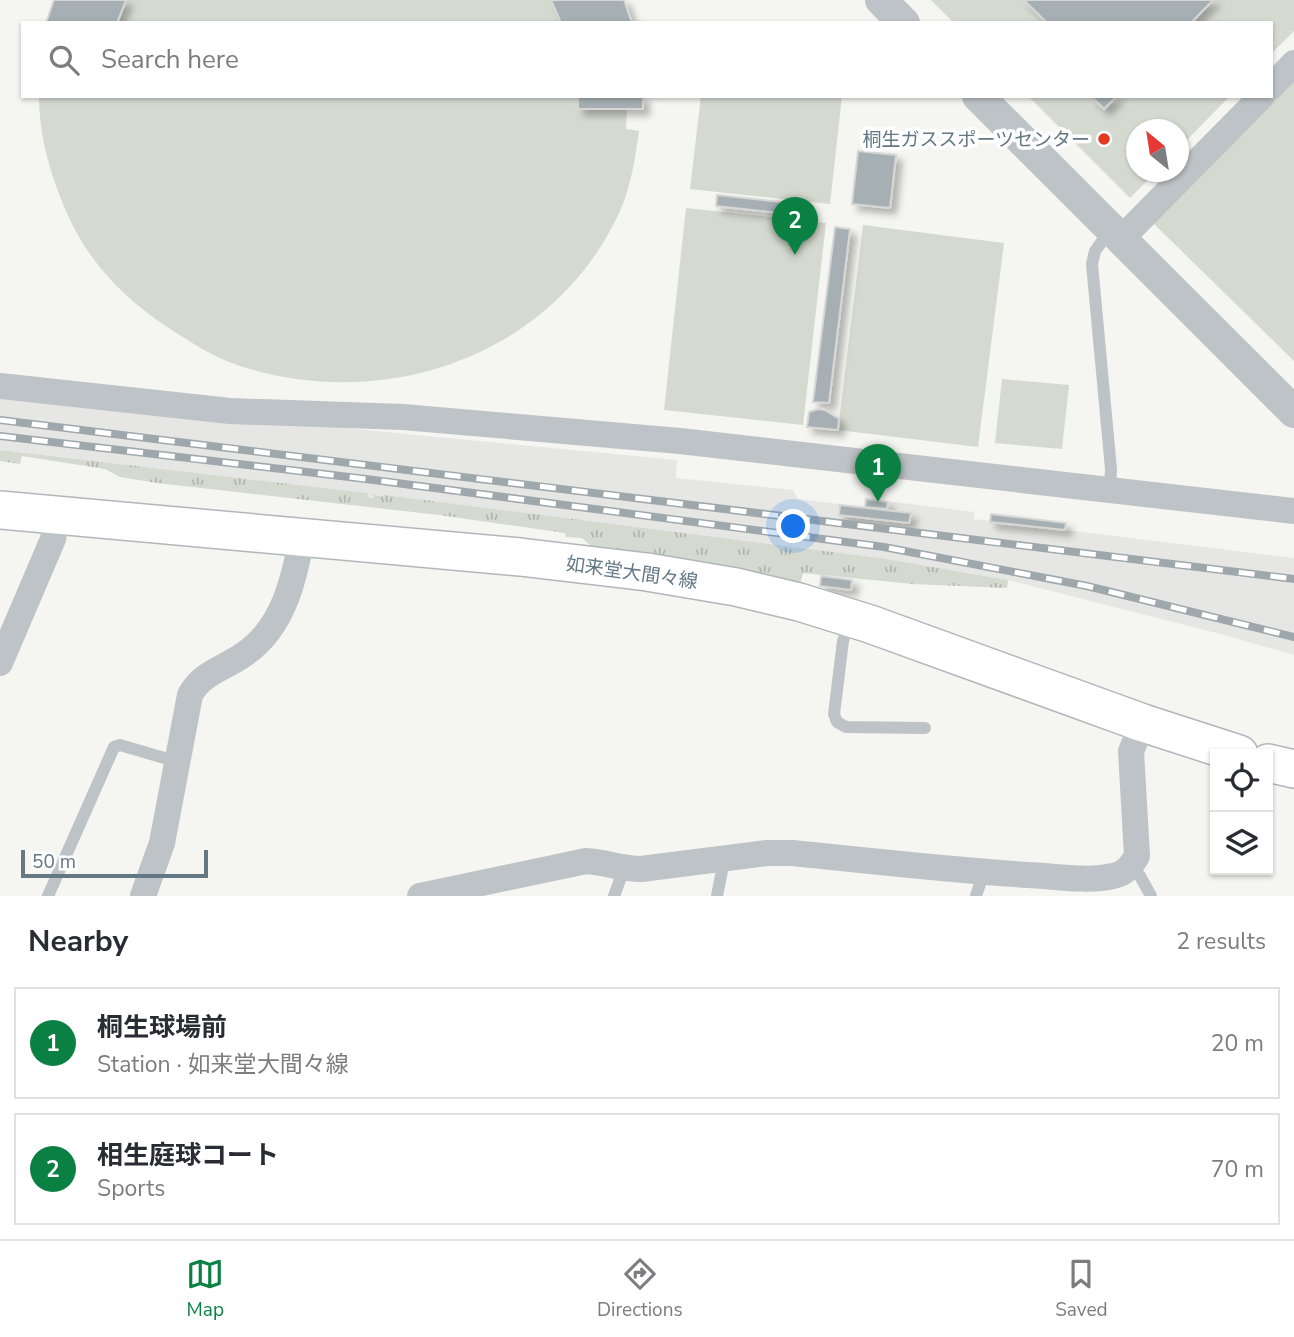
<!DOCTYPE html>
<meta charset="utf-8">
<style>
body{margin:0;font-family:"Nunito Sans","Noto Sans JP",sans-serif;background:#f2f2f3;color:#2b2b33}
.controls{position:absolute;right:21px;bottom:21px;display:grid;overflow:hidden;border-radius:0px;box-shadow:0 2px 5px #0004}
.controls button{width:63px;height:63px;display:grid;place-items:center;padding:0;border:0;border-bottom:2px solid #e1e1e2;background:#fff;color:#2b2b33;font:35px sans-serif}
.compass{position:absolute;left:1126px;top:119px;width:63px;height:63px;border-radius:50%;background:#fff;box-shadow:0 2px 5px #0004;rotate:330deg}
.scale{position:absolute;left:21px;bottom:18px;width:187px;box-sizing:border-box;padding-left:7px;border:4px solid #637883;border-top:0;font-size:19px;line-height:24px;white-space:nowrap;color:#637883;-webkit-text-stroke:5px #fff;paint-order:stroke}
.you{position:absolute;left:794px;top:527px;width:24px;height:24px;margin:-18px;border:5px solid #fff;border-radius:50%;background:#1a73e8;box-shadow:0 0 0 10px #1a73e833}
.badge{display:grid;place-items:center;width:46px;height:46px;border-radius:50%;background:#0b8043;color:#fff;font-size:23px;font-weight:700}
.pin{position:absolute;translate:-50% -58px;filter:drop-shadow(0 2px 4px #0008)}
.pin::after{content:'';position:absolute;top:37px;width:24px;height:21px;background:inherit;clip-path:polygon(0 0,100% 0,50% 100%)}
.list{margin:0;padding:0;list-style:none}
h2{display:flex;justify-content:space-between;align-items:center;height:91px;margin:0;padding:0 28px;font-size:30px}
h2 small{font-size:23px;font-weight:400;color:#7c7c81}
.list li{display:grid;grid-template-columns:46px 1fr auto;gap:21px;align-items:center;box-sizing:border-box;height:112px;margin:0 14px 14px;padding:0 14px;border:2px solid #e1e1e2;border-radius:0px}
.list b{display:block;font-size:26px;white-space:nowrap}
.list p{margin:0;font-size:23px;white-space:nowrap;color:#7c7c81}
.list em{font-size:23px;font-style:normal;color:#7c7c81}
.icon{flex:none;width:38px;height:38px;fill:none;stroke:currentColor;stroke-width:2;stroke-linecap:round;stroke-linejoin:round}
.map{position:relative;flex:none;width:1294px;height:896px;overflow:hidden}
.search{position:absolute;background:#fff;box-shadow:0 2px 5px #0004;left:21px;right:21px;top:21px;height:77px;display:flex;align-items:center;gap:18px;box-sizing:border-box;padding:0 24px;border-radius:0px;color:#7c7c81;font-size:26px}
.sheet{height:343px;background:#fff}
nav{display:flex;justify-content:space-around;align-items:center;box-sizing:border-box;height:98px;border-top:2px solid #e1e1e2;background:#fff;font-size:19px;color:#7c7c81}
nav a{display:grid;justify-items:center;gap:4px}
nav .on{color:#0b8043}
.map>svg:first-child{display:block}
</style>
<div class="map">
<svg width="1294" height="896" viewBox="0 0 1294 896">
<defs>
<pattern id="grass-tufts" width="24" height="20" patternUnits="userSpaceOnUse" patternTransform="scale(1.75)"><rect width="24" height="20" fill="#d5dad0"/><path d="M3 7l-1-3M5 7V3M7 7l1-3M15 17l-1-3M17 17v-4M19 17l1-3" fill="none" stroke="#b0b6ae"/></pattern>
<filter id="shadow"><feDropShadow dx="6" dy="6" stdDeviation="3.5" flood-color="#0004"/></filter>
</defs>
<rect width="100%" height="100%" fill="#f5f5f1"/>
<polygon fill="#e6e6e4" points="0,398 314,425 677,460 676,478 793,490 798,499 864,507 866,499 895,502 974,512 974,519 1294,558 1294,655 1228,636 1008,580 881,558 385,495 367,497 367,493 0,450"/>
<polygon fill="url(#grass-tufts)" points="0,450 367,493 368,497 373,498 374,494 377,496 385,495 881,558 1008,580 1007,588 912,584 803,573 799,588 591,549 591,546 582,538 566,537 565,533 439,515 157,483 120,477 105,469 22,456 20,464 0,461"/>
<g fill="#d5dad0">
<polygon points="54,0 624,0 632,23 46,23"/>
<polygon points="931,0 1294,0 1294,31 1271,54 1271,23 954,23"/>
<polygon points="1294,80 1294,361 1153,223"/>
<path d="M39,96H643V109H627L626,129L639,131C635,159 631,187 619,213C553,357 382,414 237,365C211,356 189,341 167,327C117,293 83,256 61,199C48,166 39,132 39,96Z"/>
<polygon points="701,96 842,96 830,204 690,189"/>
<polygon points="1028,96 1230,96 1179,148 1178,130 1136,130 1136,172 1156,172 1130,198"/>
<polygon points="686,208 826,223 803,425 664,410"/>
<polygon points="863,225 1004,243 978,447 838,430"/>
<polygon points="1002,379 1069,385 1062,449 995,443"/>
</g>
<g fill="#a6b0b4" stroke="#d6d6d4" stroke-width="2" filter="url(#shadow)">
<polygon points="54,0 126,0 117,23 46,23"/>
<polygon points="551,0 624,0 632,23 561,23"/>
<polygon points="1024,0 1213,0 1191,23 1047,23"/>
<rect x="578" y="96" width="65" height="13"/>
<polygon points="1091,96 1117,96 1104,109"/>
<polygon points="858,151 896,155 890,208 852,204"/>
<polygon points="717,195 799,204 798,215 716,206"/>
<polygon points="835,227 850,229 829,403 813,402"/>
<polygon points="818,409 825,410 839,419 838,430 807,427 809,412"/>
<polygon points="866,499 888,502 887,509 865,507"/>
<polygon points="840,505 911,513 909,523 839,515"/>
<polygon points="991,514 1066,523 1065,530 990,522"/>
<polygon points="821,576 852,580 851,590 820,586"/>
</g>
<g fill="none" stroke-linecap="round" stroke-linejoin="round">
<defs>
<g id="secondary">
<polyline points="0,510 520,557 647,572 736,587 799,602 870,624 1143,723 1239,754"/>
<polyline points="1268,763 1294,769"/>
</g>
</defs>
<use href="#secondary" stroke="#b0b7ba" stroke-width="40"/>
<g stroke="#bdc3c6" stroke-width="12">
<polyline points="1110,489 1111,469 1092,264 1095,251 1111,229"/>
<polyline points="850,621 843,641 834,714 837,722 846,727 925,728"/>
<polyline points="1131,866 1140,876 1151,896"/>
<polyline points="48,896 114,747 120,745 178,762"/>
<polyline points="614,896 624,869"/>
<polyline points="717,896 724,860"/>
<polyline points="976,896 984,872"/>
</g>
<g stroke="#bdc3c6" stroke-width="26">
<polyline points="1271,87 1294,63"/>
<polyline points="1121,239 1262,96"/>
<polyline points="0,386 230,411 403,417 680,441 1294,511"/>
<polyline points="0,663 53,539 57,515"/>
<path d="M143,896L162,843L190,695C202,672 226,668 246,653C283,627 294,580 302,537"/>
<path d="M420,896L586,861C605,862 622,869 641,869L767,853H793C871,861 949,870 1028,875C1055,876 1087,882 1113,876C1125,874 1131,866 1137,856L1131,751L1143,723"/>
</g>
<g stroke="#bdc3c6" stroke-width="32">
<polyline points="881,0 904,23"/>
<polyline points="978,96 1294,412"/>
</g>
<use href="#secondary" stroke="#fff" stroke-width="37"/>
<defs>
<g id="rail">
<polyline points="0,420 1294,579"/>
<polyline points="0,436 366,479 884,547 1087,586 1294,637"/>
</g>
</defs>
<use href="#rail" stroke="#9ea7ab" stroke-width="8"/>
<use href="#rail" stroke="#fff" stroke-width="5" stroke-dasharray="16" stroke-linecap="butt"/>
</g>
<circle fill="#e63a20" stroke="#fff" stroke-width="2.5" cx="1104" cy="139" r="7"/>
<g text-anchor="middle" stroke-width="7" stroke-linejoin="round" paint-order="stroke">
<g font-size="19" fill="#637883" stroke="#fff" text-anchor="end">
<text x="1090" y="146">桐生ガススポーツセンター</text>
</g>
<g font-size="19" fill="#637883" stroke="#fff">
<text transform="translate(632 572) rotate(8)" y="7">如来堂大間々線</text>
</g>
</g>
</svg>
<div class="controls">
<button><svg class="icon" aria-label="locate" viewBox="0 0 24 24"><circle cx="12" cy="12" r="6"/><path d="M12 2v4M12 18v4M2 12h4M18 12h4"/></svg></button>
<button><svg class="icon" aria-label="layers" viewBox="0 0 24 24"><path d="M12 4l9 5-9 5-9-5zM3 14l9 5 9-5"/></svg></button>
</div>
<svg class="compass" viewBox="-18 -18 36 36"><path d="M0-13l5 13h-10z" fill="#e53935"/><path d="M0 13l5-13h-10z" fill="#7c7c81"/></svg>
<div class="scale">50 m</div>
<div class="you"></div>
<div class="pin badge" style="left:878px;top:502px">1</div>
<div class="pin badge" style="left:795px;top:255px">2</div>
<div class="search"><svg class="icon" aria-label="search" viewBox="0 0 24 24"><circle cx="10" cy="10" r="6"/><path d="M15 15l6 6"/></svg>Search here</div>
</div>
<section class="sheet">
<h2>Nearby<small>2 results</small></h2>
<ul class="list">
<li><span class="badge">1</span><div><b>桐生球場前</b><p>Station · 如来堂大間々線</p></div><em>20 m</em></li>
<li><span class="badge">2</span><div><b>相生庭球コート</b><p>Sports</p></div><em>70 m</em></li>
</ul>
</section>
<nav>
<a class="on"><svg class="icon" aria-label="map" viewBox="0 0 24 24"><path d="M3 6l6-2 6 2 6-2v14l-6 2-6-2-6 2zM9 4v14M15 6v14"/></svg>Map</a>
<a><svg class="icon" aria-label="directions" viewBox="0 0 24 24"><path d="M12 3l9 9-9 9-9-9zM9 14v-3h6M13 9l2 2-2 2"/></svg>Directions</a>
<a><svg class="icon" aria-label="saved" viewBox="0 0 24 24"><path d="M7 4h10v16l-5-4-5 4z"/></svg>Saved</a>
</nav>
